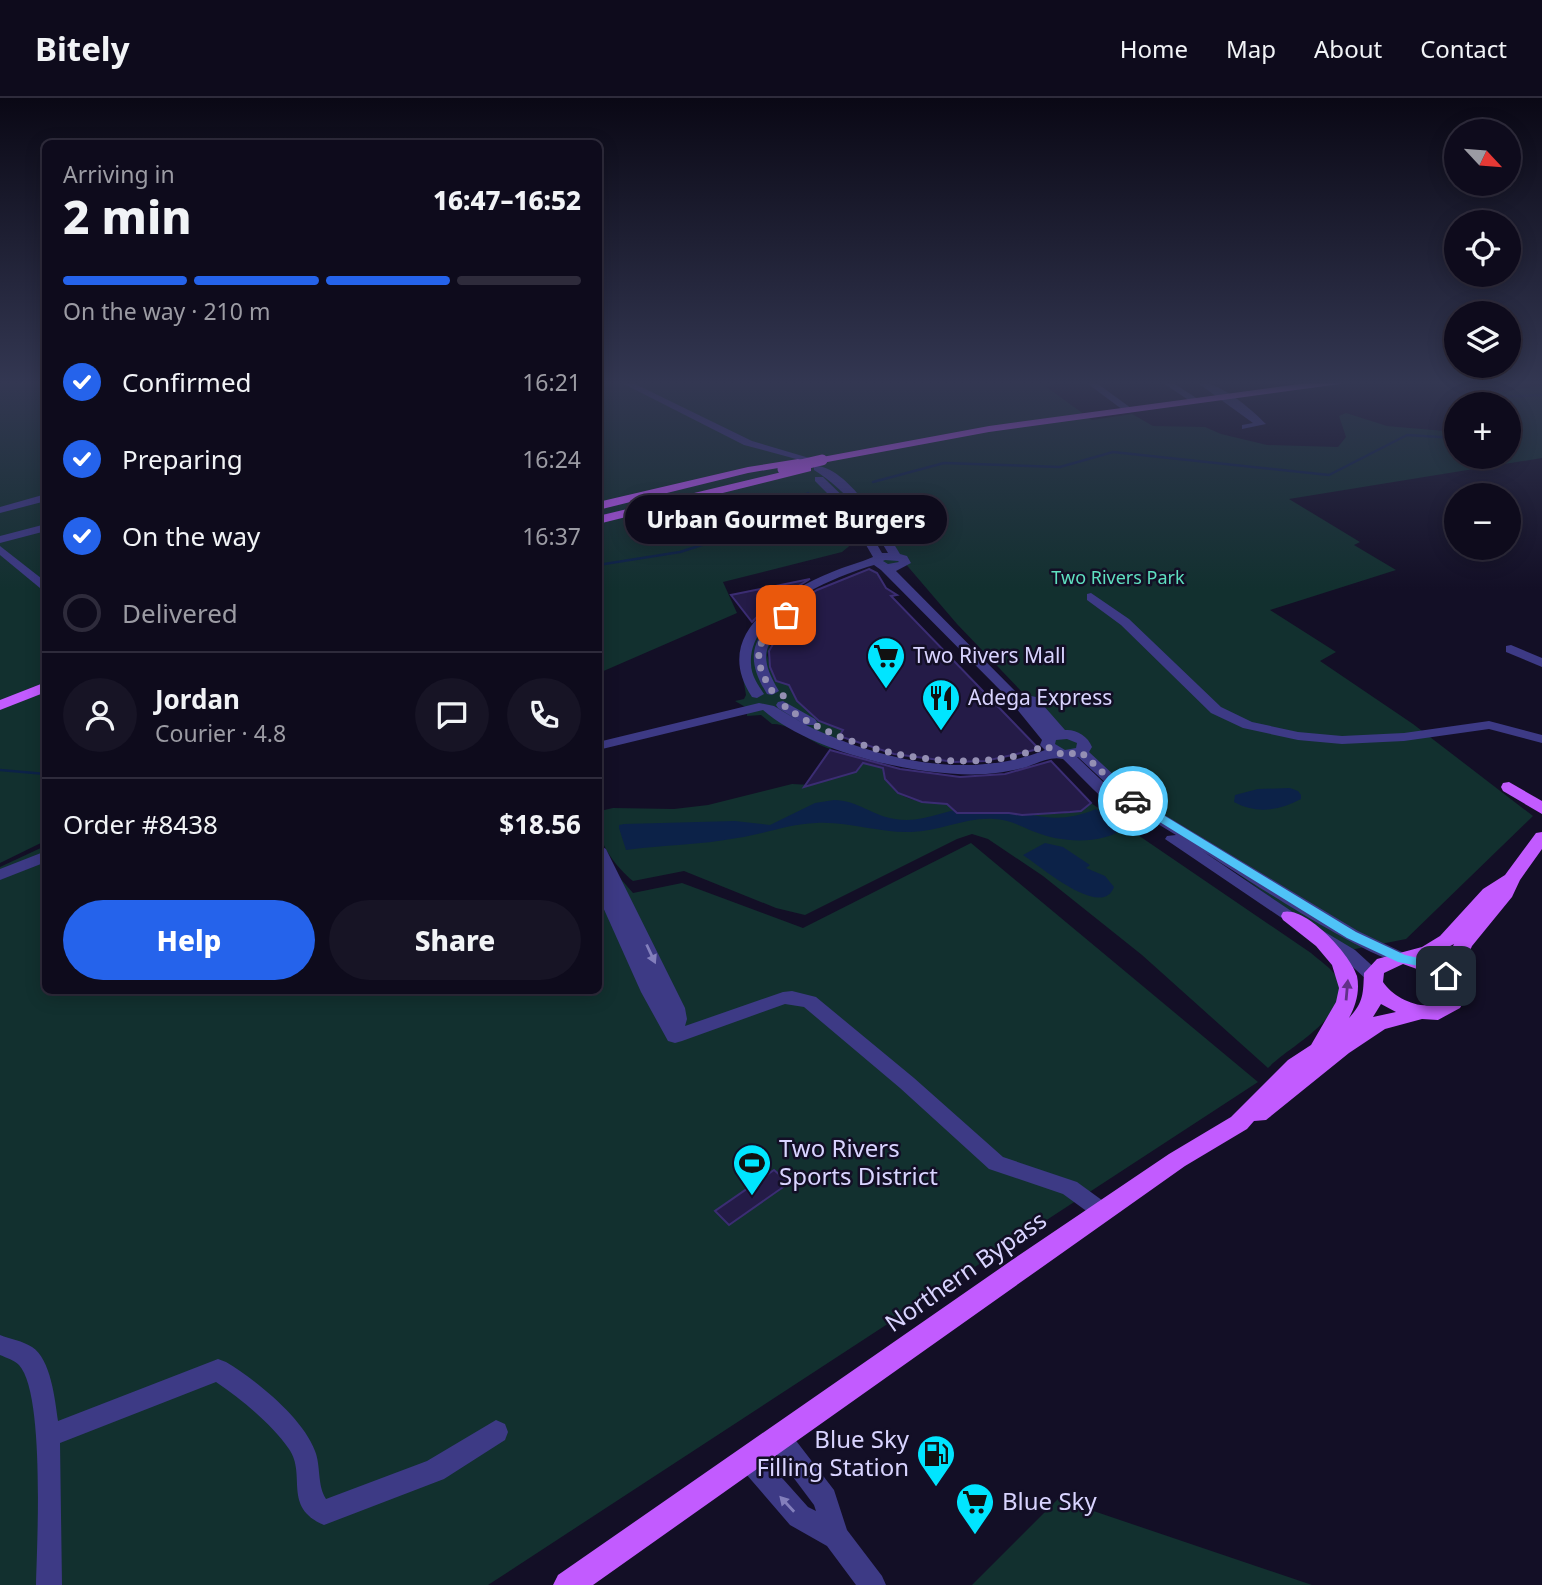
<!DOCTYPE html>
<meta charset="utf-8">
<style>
body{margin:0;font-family:"Noto Sans",sans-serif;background:#171425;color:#f1f3f6;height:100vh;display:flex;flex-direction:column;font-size:26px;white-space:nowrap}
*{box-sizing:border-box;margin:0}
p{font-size:23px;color:#9b9ba3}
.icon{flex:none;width:38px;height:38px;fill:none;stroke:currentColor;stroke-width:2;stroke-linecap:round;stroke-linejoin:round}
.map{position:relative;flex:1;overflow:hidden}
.details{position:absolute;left:42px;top:42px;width:560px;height:854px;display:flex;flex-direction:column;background:#0e0b1c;border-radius:10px;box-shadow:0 4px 18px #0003,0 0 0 2px #2e2b3b}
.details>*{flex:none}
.needle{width:46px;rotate:116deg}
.tools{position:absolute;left:1444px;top:21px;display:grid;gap:14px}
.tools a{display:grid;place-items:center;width:77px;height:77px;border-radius:50%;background:#0e0b1c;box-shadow:0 4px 18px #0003,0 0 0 2px #2e2b3b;font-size:35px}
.pin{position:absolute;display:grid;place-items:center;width:60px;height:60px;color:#fff;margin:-30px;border-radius:14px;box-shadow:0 4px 10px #0006}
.courier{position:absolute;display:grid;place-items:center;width:70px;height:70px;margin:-35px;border:5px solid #4fc3f7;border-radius:50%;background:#fff;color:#222;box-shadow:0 2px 9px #0007}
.bubble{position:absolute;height:49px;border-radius:24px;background:#0e0b1c;box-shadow:0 4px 18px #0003,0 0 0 2px #2e2b3b;font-size:23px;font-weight:800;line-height:49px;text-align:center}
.overview em{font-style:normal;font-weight:800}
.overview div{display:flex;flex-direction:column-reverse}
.overview{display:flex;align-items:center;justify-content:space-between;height:119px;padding:0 21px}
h1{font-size:46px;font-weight:800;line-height:52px}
.bar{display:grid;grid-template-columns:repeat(4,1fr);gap:10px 7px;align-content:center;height:84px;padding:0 21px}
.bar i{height:9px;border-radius:5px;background:#2e2b3b}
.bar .selected{background:#2563eb}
.bar p{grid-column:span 4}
.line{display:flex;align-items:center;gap:18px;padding:0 21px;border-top:2px solid #2e2b3b}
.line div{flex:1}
.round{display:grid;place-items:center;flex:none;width:74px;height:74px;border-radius:37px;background:#171425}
ol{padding:0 21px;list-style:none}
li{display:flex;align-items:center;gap:21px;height:77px}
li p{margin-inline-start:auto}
li .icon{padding:7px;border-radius:50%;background:#2563eb;color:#fff;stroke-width:4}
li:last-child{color:#9b9ba3}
li i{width:38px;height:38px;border:4px solid #2e2b3b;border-radius:50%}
.primary-button{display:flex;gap:14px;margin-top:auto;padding:14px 21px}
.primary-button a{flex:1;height:80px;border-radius:42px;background:#2563eb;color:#fff;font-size:28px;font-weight:800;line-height:80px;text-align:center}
.primary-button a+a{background:#171425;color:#f1f3f6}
header{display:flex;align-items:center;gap:42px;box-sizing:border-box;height:98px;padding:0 35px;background:#0e0b1c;border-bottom:2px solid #2e2b3b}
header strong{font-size:33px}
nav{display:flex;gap:38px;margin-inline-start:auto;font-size:24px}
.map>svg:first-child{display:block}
.green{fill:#12302f}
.water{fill:#0c2248}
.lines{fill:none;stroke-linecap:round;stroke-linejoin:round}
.stream{stroke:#0c2248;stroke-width:2.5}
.building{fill:#241b47;stroke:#3b2d73;stroke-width:2}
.minor{fill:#3d3a85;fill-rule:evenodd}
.major{fill:#c25bff;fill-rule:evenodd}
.major-bridge{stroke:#c25bff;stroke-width:11}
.oneway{fill:#837fbc}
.oneway2{fill:#623188}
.route{fill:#4fc3f7}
.done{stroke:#948fb3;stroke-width:7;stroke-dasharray:0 12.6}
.labels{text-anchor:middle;stroke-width:5;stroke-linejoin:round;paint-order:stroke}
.far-park-label{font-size:18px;fill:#5fe0c0;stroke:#130f26}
.poi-label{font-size:21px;fill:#d9d4ff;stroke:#130f26;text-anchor:start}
.near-poi-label{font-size:24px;fill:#d9d4ff;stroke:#130f26;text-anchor:start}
.near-street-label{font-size:24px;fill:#d9d4ff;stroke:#130f26}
</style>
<header>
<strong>Bitely</strong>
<nav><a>Home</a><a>Map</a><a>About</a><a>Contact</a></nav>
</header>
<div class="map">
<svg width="1542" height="1487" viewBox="0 0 1542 1487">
<rect width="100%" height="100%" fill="#130f26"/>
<g class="green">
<path d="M0 283H46L45 743 0 765Z"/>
<path d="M599 283H1081L1045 288 1092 322 1132 316 1153 328 1205 329 1221 336 1267 347 1338 349 1346 339 1339 318 1346 315 1387 328 1456 334V359H1508V306H1466L1458 299 1542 288V360L1289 401 1360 444 1354 447 1396 472 1270 512 1336 554 1320 563 1413 626 1533 718 1406 841 1345 853 1166 724 1075 655 1052 651 1046 619 957 526 904 464 899 468 877 465 894 458 875 427 842 454 723 484 737 515 599 575Z"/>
<path d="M749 532 774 535 767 557 776 582 789 587C801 610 818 624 843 632L831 651C811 646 792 625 772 626L761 617 747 618V610L735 603 744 601 746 597C742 569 735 561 749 532Z"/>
<path d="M863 665 883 670C892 716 948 702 981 703 1017 705 1058 729 1091 705L1311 855C1319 862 1331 870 1336 878 1355 917 1290 947 1268 970L1142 857 1043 778 988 741 972 736 957 741 805 817 776 810 684 773 633 783C614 767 592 739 600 713L613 710 674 711 708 707 792 686 811 687 856 674Z"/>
<path d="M971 745 1258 984 488 1487H0V769L45 748 46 892H598L599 756 633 795 682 785 803 830Z"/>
<path d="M1058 1401 1312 1487H972Z"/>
</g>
<g class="water">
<path d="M1290 690 1298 693 1301 697V701C1279 713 1256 716 1234 704L1235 697 1258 691Z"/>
<path d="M834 702C857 702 873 718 895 721 924 726 947 710 975 709 1021 708 1047 732 1096 711L1127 729C1102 747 1062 745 1035 734 1022 729 1009 721 994 721 965 719 939 734 911 734 878 735 848 723 816 725 789 726 764 736 737 740 700 747 663 747 626 752L619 730V727L624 726 735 723 770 727 815 705Z"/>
<path d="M1045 745 1063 749 1090 767 1086 770 1105 778 1114 789C1102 822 1040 768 1023 757Z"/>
</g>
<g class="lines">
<g class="stream">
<path d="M1485 306 1493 299 1542 297"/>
<path d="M873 384 944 365 1060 369 1113 354 1329 377 1407 337 1456 340"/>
<path d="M598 467 680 454 733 437 808 395"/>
<path d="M0 672 46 676"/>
</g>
</g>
<g class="building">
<path d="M869 471 877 475 886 490 897 497 891 498 1039 651 985 663 955 664 894 656 839 638 843 632 819 623 797 603 789 587 776 583 770 569 769 553 777 539 792 520 786 512 817 492Z"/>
<path d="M810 481 772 504 752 524 731 497Z"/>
<path d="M830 652 900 671 960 679 1005 676 1051 663 1091 705 1081 713 1070 714 1022 717 1009 715H957L947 706 922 704 898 695 885 681 883 670 863 665 856 674 804 689Z"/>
<path d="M774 1072 789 1085 729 1127 715 1113Z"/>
</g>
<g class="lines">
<g class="minor">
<path d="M618 283H629L752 343 816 362 811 365 744 347Z"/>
<path d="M1084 283H1094L1135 313 1127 315Z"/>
<path d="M1160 283H1170L1201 303 1193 305Z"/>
<path d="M1195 283C1219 283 1250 310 1266 326L1242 331V327L1253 325Z"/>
<path d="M814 368C845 365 886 433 900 456L907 458 911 465 896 473 1024 602 1031 598 1036 599 1065 632C1076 631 1088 638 1092 649L1089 654 1143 704 1358 833 1408 857 1411 861 1408 865C1383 872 1231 771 1201 752L1309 825 1301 831 1295 829 1165 741 1167 738 1176 737 1148 720 1147 725C1126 730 1079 676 1063 661 1049 658 1037 666 1023 670 1011 673 998 675 986 676 922 680 812 655 763 612L598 652V644L759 605 774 608 804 626 778 610 776 607 778 604 783 603 815 621 817 624 815 627H806C879 662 968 683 1045 652L1040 647 1042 642 1007 599 881 472 874 467C833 479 747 514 751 566 751 577 758 587 764 596L757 600 752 599C710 536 781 495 832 474 845 468 860 465 873 459L848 416 815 383V379H823L857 412 882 455H888C869 422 847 393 814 372ZM885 462 898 463 899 464 888 466 883 463ZM1067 641 1077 645 1076 650 1065 652 1055 646 1056 642ZM1077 659H1078L1126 704 1121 701Z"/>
<path d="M46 396V403L0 415V409Z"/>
<path d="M46 426V433L0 445V438Z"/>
<path d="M0 448 46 484V495L0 457Z"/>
<path d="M1091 495 1129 521 1221 609 1252 624 1298 634 1342 638 1404 635 1489 623 1542 637V645L1489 631 1404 643 1342 646 1298 642 1243 630 1211 615 1121 527 1087 502V496Z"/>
<path d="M784 514 790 518C765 548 757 556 779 593L772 597 767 596C752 572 747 551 767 528 772 522 777 517 784 514Z"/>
<path d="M1511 547 1542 560V569L1506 554V548Z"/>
<path d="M598 746 606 751 685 910 687 921 685 928 783 894 792 893 816 899 914 980 1003 1059 1077 1084 1110 1108 1114 1114 1110 1120 1103 1123 1096 1120 1063 1096 989 1071 900 990 804 909 785 906 682 943 675 945 668 943 641 894 598 798V773L601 774 598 768Z"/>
<path d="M46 753V764L0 782V771Z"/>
<path d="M1320 831 1355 852 1379 874 1382 878 1379 882H1367L1343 860 1314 841 1311 837 1314 833Z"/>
<path d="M0 1237C10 1241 23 1243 32 1249 51 1261 55 1302 58 1323L218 1261 226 1264C256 1282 303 1320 315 1353 321 1368 317 1387 326 1401L427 1363 496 1322 505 1326 508 1334 505 1342 444 1381 324 1427C282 1409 307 1377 289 1351 271 1325 242 1302 216 1284L60 1345 62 1487H36C37 1445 45 1295 19 1267 14 1262 7 1260 0 1257Z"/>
<path d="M778 1327 787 1331 834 1392 847 1432 882 1478 886 1487H856L827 1448 790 1427 740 1369 737 1361 740 1353 749 1349 758 1353 808 1409 816 1413 814 1407 769 1347 766 1339 769 1331Z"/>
</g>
<g class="major">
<path d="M1321 283H1345L1340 286 989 334 822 365 816 362 822 359 989 328Z"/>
<path d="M798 361 802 362V366L748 375 598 412V404L748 369Z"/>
<path d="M807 368 811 369V373L598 426V418Z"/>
<path d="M46 584V594L0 612V602Z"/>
<path d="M1509 684 1542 703V716L1503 693 1501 689 1503 685Z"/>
<path d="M1542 734V751L1520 782 1512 799 1472 848 1463 869V905L1460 910 1438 922 1422 921 1385 931 1349 955 1266 1022 1254 1023 1247 1031 1185 1068 593 1487H553L558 1477 1012 1162 1169 1056 1231 1019 1288 962 1311 947 1336 904 1339 890 1332 867 1316 848 1283 822 1281 818 1283 814C1306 808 1351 857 1357 878 1360 893 1356 907 1349 920 1364 904 1363 895 1364 875L1377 861 1422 849 1440 838 1483 791 1505 777 1536 735ZM1454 846 1444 867 1427 860ZM1403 866 1428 875 1443 889V903C1425 915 1394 901 1383 884L1384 875ZM1381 906 1396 914 1373 919Z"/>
</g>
<path class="major-bridge" d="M783 371 822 362"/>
</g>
<defs><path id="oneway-solid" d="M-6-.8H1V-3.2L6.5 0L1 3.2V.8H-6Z" transform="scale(1.75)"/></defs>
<g class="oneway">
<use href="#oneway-solid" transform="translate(651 856) rotate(65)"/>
<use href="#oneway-solid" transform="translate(787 1406) rotate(-133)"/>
</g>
<use class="oneway2" href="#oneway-solid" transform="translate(1347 892) rotate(-85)"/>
<linearGradient id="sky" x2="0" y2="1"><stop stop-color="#0a0815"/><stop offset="0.58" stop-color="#333752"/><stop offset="1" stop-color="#333752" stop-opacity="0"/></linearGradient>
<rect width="1542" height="491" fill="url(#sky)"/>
<path class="route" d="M1129 701H1137L1356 834 1405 857 1427 862 1452 878 1450 881H1441L1419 868 1398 864 1347 840 1129 705Z"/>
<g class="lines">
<path class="done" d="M786 517C756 542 750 558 772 593L784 598 783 607C841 651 933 671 1005 660 1019 658 1033 652 1046 648L1063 657 1081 654 1133 703"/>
</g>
<defs>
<symbol id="supermarket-pin" viewBox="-11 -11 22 30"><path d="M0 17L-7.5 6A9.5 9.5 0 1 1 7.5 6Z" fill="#00e5ff" stroke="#130f26"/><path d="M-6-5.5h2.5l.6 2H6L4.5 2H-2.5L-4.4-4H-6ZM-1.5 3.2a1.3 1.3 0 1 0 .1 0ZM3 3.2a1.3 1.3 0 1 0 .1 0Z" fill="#111"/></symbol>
<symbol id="restaurant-pin" viewBox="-11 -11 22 30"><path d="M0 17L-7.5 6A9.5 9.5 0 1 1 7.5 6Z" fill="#00e5ff" stroke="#130f26"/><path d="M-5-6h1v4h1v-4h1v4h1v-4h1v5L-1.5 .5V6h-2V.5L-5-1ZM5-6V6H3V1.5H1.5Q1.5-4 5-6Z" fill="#111"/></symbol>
<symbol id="stadium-pin" viewBox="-11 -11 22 30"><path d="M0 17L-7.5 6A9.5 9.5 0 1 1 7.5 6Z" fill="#00e5ff" stroke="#130f26"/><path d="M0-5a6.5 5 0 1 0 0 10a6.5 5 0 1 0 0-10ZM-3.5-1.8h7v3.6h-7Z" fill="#111"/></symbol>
<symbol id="fuel-pin" viewBox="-11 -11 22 30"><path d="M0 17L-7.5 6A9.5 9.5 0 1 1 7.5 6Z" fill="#00e5ff" stroke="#130f26"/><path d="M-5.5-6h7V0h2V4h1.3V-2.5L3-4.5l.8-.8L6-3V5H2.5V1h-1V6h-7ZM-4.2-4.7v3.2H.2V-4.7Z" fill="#111"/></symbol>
</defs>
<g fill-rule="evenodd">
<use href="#supermarket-pin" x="864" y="536" width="44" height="60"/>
<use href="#restaurant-pin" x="919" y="578" width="44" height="60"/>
<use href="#stadium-pin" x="730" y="1043" width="44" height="60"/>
<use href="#fuel-pin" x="914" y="1334" width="44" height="60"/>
<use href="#supermarket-pin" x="953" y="1382" width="44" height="60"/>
</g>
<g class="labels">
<g class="far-park-label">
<text x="1118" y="486">Two Rivers Park</text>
</g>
<g class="poi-label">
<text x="913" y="565">Two Rivers Mall</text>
<text x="968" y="607">Adega Express</text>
</g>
<g class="near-poi-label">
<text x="779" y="1059">Two Rivers<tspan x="779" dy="28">Sports District</tspan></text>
<text x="909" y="1350" text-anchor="end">Blue Sky<tspan x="909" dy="28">Filling Station</tspan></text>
<text x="1002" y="1412">Blue Sky</text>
</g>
<g class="near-street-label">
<text transform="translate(966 1174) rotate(-35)" y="8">Northern Bypass</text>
</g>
</g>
</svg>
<div class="tools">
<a><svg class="needle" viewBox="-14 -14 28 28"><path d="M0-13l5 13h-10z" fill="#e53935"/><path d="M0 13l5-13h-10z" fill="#9b9ba3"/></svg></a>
<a><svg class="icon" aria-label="locate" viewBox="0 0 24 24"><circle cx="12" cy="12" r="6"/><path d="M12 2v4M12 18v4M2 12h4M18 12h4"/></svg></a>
<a><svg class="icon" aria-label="layers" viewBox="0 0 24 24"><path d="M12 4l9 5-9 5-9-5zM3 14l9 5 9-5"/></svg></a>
<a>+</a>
<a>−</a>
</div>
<div class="pin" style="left:786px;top:517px;background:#ea580c"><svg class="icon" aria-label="bag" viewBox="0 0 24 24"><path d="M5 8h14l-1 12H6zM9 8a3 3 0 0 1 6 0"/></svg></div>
<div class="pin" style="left:1446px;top:878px;background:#1f2937"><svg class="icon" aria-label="home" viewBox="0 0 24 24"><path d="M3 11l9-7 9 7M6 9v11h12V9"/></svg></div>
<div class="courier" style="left:1133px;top:703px"><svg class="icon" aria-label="car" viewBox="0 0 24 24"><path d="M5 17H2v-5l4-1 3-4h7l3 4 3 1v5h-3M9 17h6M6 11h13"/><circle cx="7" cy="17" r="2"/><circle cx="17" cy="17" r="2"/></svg></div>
<div class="bubble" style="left:625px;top:397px;width:322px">Urban Gourmet Burgers</div>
<section class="details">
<div class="overview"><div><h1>2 min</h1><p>Arriving in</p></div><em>16:47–16:52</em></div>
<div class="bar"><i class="selected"></i><i class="selected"></i><i class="selected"></i><i></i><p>On the way · 210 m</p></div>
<ol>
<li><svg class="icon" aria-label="check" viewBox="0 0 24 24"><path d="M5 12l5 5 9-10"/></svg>Confirmed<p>16:21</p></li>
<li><svg class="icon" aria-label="check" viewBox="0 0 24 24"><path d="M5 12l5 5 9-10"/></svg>Preparing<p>16:24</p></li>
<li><svg class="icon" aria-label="check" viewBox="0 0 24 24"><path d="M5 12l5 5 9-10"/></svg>On the way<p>16:37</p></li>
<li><i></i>Delivered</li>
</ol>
<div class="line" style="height:126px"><a class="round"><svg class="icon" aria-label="person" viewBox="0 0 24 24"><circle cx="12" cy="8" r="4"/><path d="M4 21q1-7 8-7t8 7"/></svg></a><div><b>Jordan</b><p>Courier · 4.8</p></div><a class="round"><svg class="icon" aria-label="chat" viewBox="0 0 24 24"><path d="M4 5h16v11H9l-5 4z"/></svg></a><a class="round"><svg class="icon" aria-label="phone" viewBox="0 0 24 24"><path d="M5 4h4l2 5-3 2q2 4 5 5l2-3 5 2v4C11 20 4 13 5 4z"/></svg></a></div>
<div class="line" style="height:91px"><div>Order #8438</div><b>$18.56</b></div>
<div class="primary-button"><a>Help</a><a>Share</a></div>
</section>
</div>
